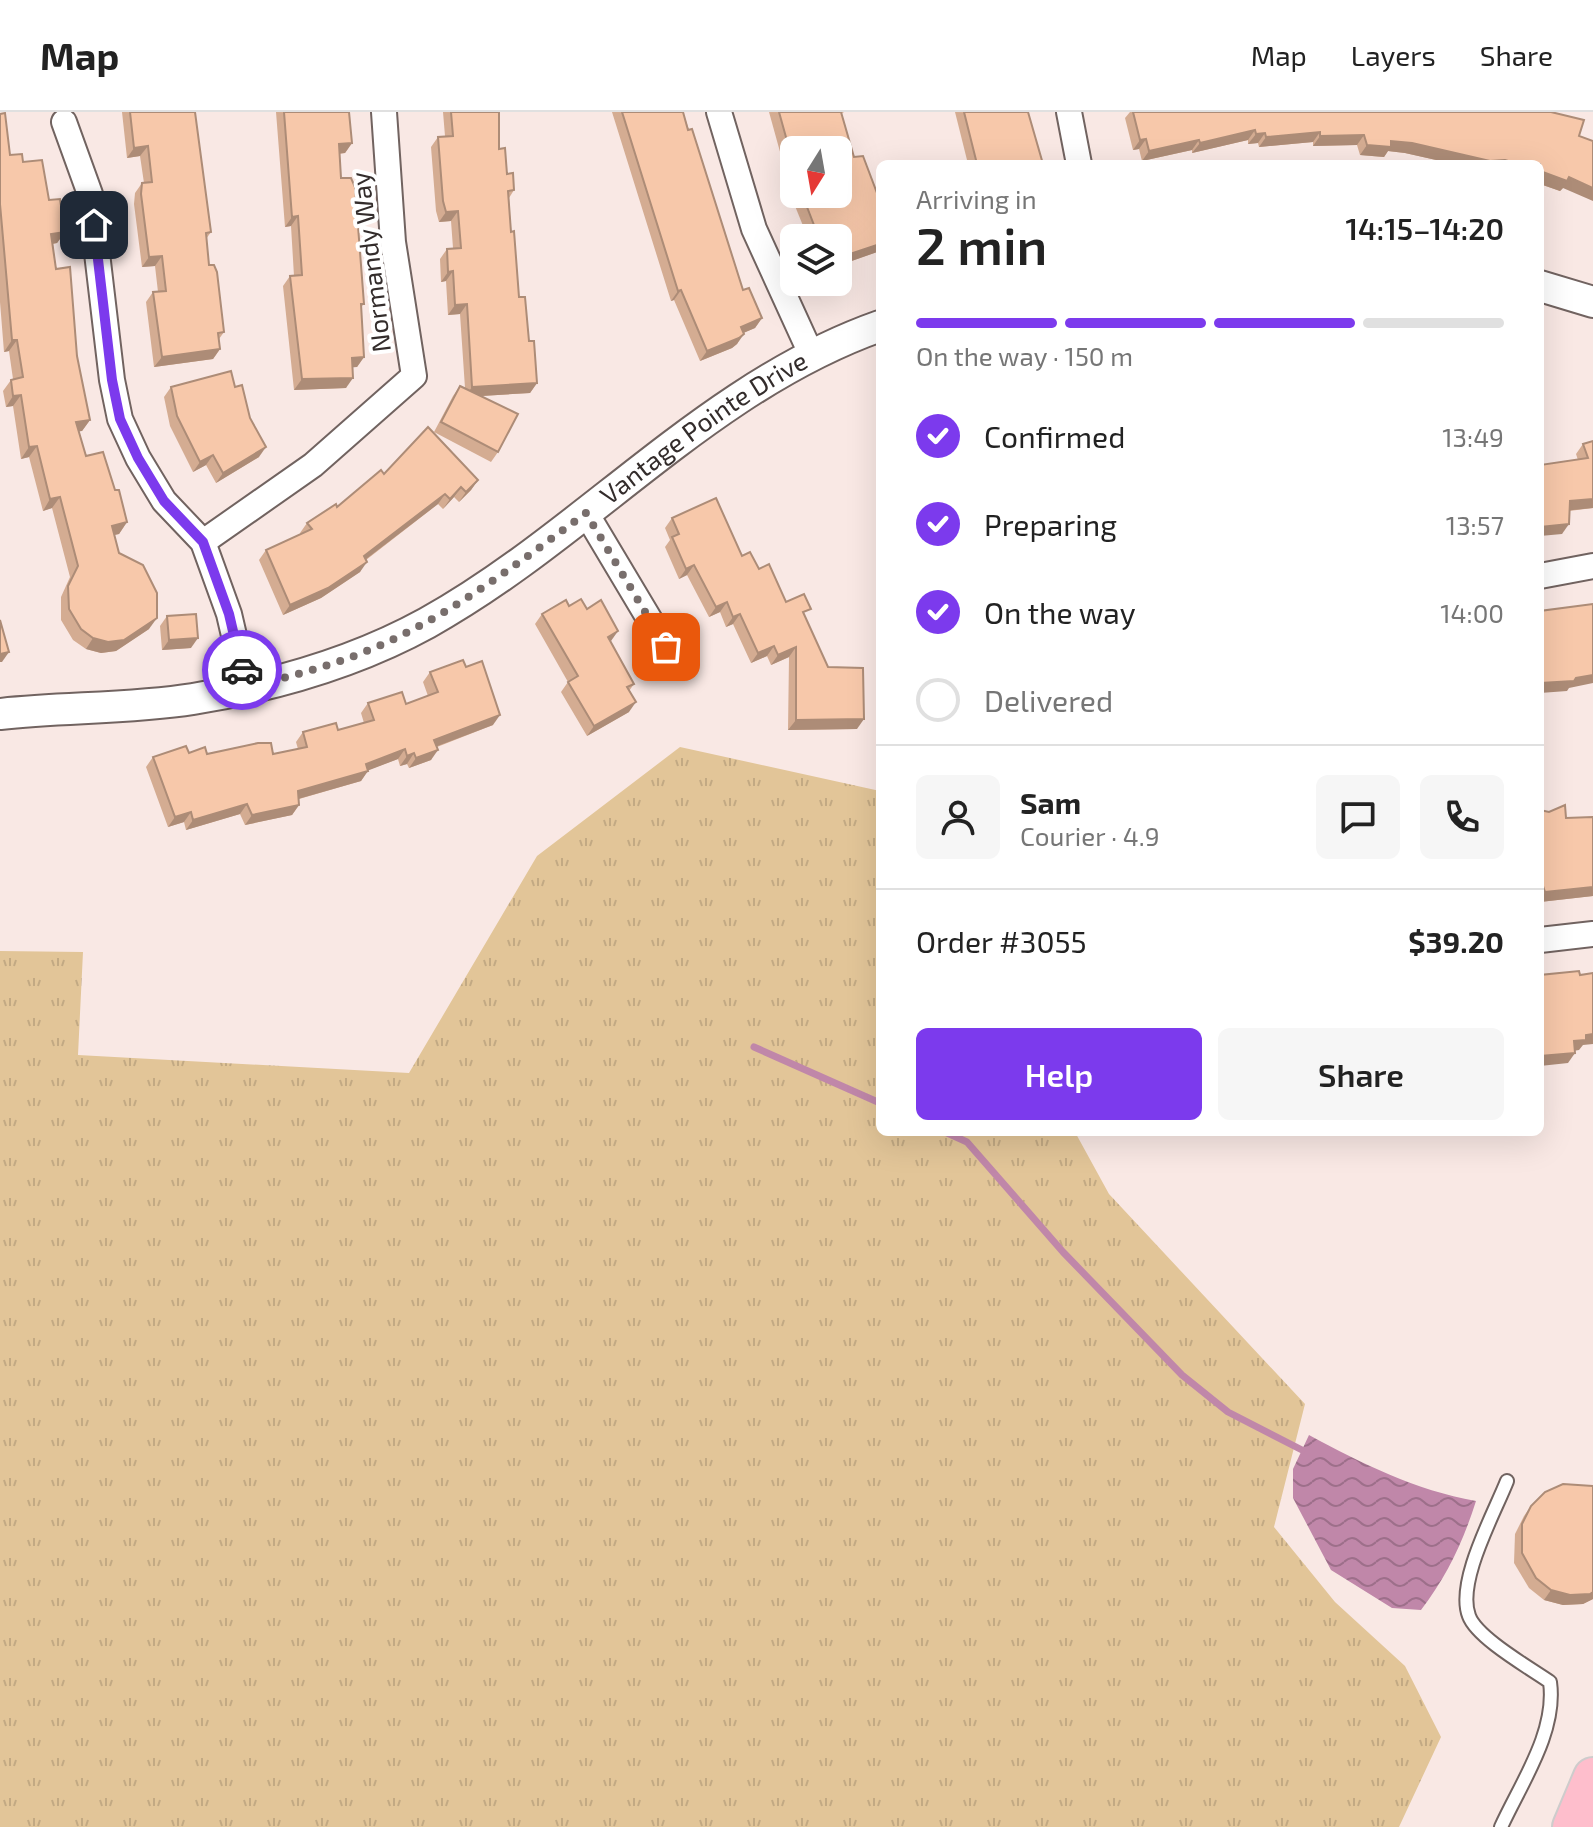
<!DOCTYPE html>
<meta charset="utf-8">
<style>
body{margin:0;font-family:"Exo 2",sans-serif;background:#f6f6f6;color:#222;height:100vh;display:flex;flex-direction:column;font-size:30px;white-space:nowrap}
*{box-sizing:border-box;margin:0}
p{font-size:26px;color:#767676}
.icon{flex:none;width:44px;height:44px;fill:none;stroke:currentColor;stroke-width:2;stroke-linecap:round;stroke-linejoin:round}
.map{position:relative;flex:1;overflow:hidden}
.details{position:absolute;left:876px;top:48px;width:668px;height:976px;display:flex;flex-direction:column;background:#fff;border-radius:12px;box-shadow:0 8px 32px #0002}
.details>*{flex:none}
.needle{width:52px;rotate:191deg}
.fabs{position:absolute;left:780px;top:24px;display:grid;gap:16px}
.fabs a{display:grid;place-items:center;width:72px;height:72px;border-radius:12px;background:#fff;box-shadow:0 8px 32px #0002;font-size:40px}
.pin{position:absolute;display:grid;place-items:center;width:68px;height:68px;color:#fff;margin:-34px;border-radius:16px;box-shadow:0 4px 12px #0006}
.courier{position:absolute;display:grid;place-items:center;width:80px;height:80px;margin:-40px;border:6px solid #7c3aed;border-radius:50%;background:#fff;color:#222;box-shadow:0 2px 10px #0007}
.summary em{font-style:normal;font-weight:600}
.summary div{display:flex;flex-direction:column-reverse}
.summary{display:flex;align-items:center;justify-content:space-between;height:136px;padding:0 40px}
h1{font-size:52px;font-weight:600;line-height:60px}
.bar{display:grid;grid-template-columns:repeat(4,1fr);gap:12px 8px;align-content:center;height:96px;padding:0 40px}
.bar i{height:10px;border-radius:6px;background:#e0e0e0}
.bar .active{background:#7c3aed}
.bar p{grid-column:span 4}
.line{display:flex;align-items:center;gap:20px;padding:0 40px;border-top:2px solid #e0e0e0}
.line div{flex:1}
.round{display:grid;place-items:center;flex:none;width:84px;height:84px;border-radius:12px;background:#f6f6f6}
ol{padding:0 40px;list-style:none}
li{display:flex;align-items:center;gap:24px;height:88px}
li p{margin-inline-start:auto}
li .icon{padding:8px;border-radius:50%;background:#7c3aed;color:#fff;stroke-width:4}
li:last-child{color:#767676}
li i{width:44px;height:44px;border:4px solid #e0e0e0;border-radius:50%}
.primary-button{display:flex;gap:16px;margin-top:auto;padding:16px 40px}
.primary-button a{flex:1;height:92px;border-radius:12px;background:#7c3aed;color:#fff;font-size:32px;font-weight:600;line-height:92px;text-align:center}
.primary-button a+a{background:#f6f6f6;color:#222}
header{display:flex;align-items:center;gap:48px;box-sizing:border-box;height:112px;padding:0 40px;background:#fff;border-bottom:2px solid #e0e0e0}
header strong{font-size:38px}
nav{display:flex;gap:44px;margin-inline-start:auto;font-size:28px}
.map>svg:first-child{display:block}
.grass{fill:url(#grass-tufts)}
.water{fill:url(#water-waves)}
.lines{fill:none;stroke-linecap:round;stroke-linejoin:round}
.stream{stroke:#c087a9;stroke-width:7}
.service-casing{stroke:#716360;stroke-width:16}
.minor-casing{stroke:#716360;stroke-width:28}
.tertiary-casing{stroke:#716360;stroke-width:34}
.primary-casing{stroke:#cecccc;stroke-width:42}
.service{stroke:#fff;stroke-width:12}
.minor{stroke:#fff;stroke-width:24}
.tertiary{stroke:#fff;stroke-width:30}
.primary{stroke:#febecc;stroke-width:38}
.wall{fill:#d4ac92;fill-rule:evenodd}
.shaded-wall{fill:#ad8c77}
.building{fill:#f7c8aa;stroke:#ad8c77;stroke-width:2}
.done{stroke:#786e6c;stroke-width:8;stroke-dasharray:0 14.4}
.route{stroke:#7c3aed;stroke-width:10}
.labels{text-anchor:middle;stroke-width:8;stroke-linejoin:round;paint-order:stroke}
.street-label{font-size:26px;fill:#332c2b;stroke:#fff}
</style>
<header>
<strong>Map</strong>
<nav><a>Map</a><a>Layers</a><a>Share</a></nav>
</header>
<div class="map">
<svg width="1593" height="1715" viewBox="0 0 1593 1715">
<defs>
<pattern id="grass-tufts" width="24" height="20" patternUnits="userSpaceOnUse" patternTransform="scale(2)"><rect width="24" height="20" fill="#e2c598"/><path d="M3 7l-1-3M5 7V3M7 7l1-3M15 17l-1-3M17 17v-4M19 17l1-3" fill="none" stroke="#c2a983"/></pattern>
<pattern id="water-waves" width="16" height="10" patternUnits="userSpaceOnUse" patternTransform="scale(2)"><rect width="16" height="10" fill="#c087a9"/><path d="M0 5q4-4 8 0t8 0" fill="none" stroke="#9d6f8a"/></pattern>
</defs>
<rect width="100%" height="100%" fill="#f9e8e4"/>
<path class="grass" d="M680 635 880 679V1020H1075L1109 1082 1305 1292 1274 1415 1335 1490 1405 1554 1441 1625 1399 1715H0V839L83 840 78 943 409 961 537 744Z"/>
<path class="water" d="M1309 1323C1363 1352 1415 1378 1476 1389 1463 1430 1447 1464 1421 1498L1392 1496 1331 1458 1293 1386V1357Z"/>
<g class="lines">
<g class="stream">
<path d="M754 935 880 991"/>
<path d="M945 1020 967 1030 1063 1140 1182 1263 1228 1300 1302 1338"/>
</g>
<defs>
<path id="service" d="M1501 1715C1521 1671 1557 1620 1550 1570 1530 1556 1477 1526 1469 1504 1456 1470 1494 1402 1507 1369"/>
<g id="minor">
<path d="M719 0 754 117 812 244"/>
<path d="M1069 0 1079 52"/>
<path d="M64 10 90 82 112 268 120 307 138 346 164 389 203 430 229 502 246 575"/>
<path d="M586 401 666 535"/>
<path d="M203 430 313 353 414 264 393 130 384 0"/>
<path d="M1540 464 1593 454"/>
<path d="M1540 828 1593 822"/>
</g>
<g id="tertiary">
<path d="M1540 174 1593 190"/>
<path id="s1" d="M0 602C64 595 130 597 193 587 272 574 356 550 427 511 585 423 707 275 880 214"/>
</g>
<path id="primary" d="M1572 1715 1593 1665"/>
</defs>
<use href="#service" class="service-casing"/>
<use href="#minor" class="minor-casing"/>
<use href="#tertiary" class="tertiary-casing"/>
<use href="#primary" class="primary-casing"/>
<use href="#service" class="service"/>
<use href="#minor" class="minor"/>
<use href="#tertiary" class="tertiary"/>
<use href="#primary" class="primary"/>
</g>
<g class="wall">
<path d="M122 0H195L211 120 206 127 209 153 224 220 219 227 220 237 213 247 154 255 146 190 153 180H158L155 154 142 155 134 92 135 81 142 71H144L140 44 127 46Z"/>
<path d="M276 0H349L352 31 345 41 339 42 341 66 364 192 361 195 364 245 357 255H352L346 276 294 278 283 174 290 164H294L291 114 285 115Z"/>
<path d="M443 0H499V37L507 62 514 78 509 86 511 120 519 185 537 271 530 281 481 284 498 340 491 350 434 320 453 284 460 274 465 276 460 202 448 203 446 169 441 170 440 147 447 137 453 136 451 109 439 110 436 99 431 35 438 25 445 24Z"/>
<path d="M612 0H683L743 178 762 206 755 216 743 221 737 232 732 236 700 249 674 188 671 189Z"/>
<path d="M769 0H844L841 2 880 139 843 152 840 144 838 126H808L795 94ZM794 38 838 82H794Z"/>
<path d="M955 0H1028L1043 52H968Z"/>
<path d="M1130 0H1551L1563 76 1560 79 1540 72V52H1454L1405 41 1388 39 1384 45 1360 43 1357 33 1313 34V30L1259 35 1258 31 1248 32V28L1192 41V38L1142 49 1139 37 1133 38 1125 6Z"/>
<path d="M0 2 10 43 23 50 49 88 65 120 57 131 53 132 56 157 77 244 90 308 82 319H79L86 344 115 378 127 410 119 422 114 423 119 441 149 517 116 539 101 541 86 537 73 528 61 508V485L70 465 52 396 43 399 29 345 21 347 13 294 6 295 3 279 11 268 13 267 9 239 4 240 0 190Z"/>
<path d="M171 275H235L259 345 216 371 206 353 193 360 170 314 164 285Z"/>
<path d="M1593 329V396L1569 399 1562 422 1578 348 1576 342 1583 332Z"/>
<path d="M384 362 478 368 471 378 459 390 454 385 443 397 438 392 366 448 360 460 321 486 283 503 259 448 266 438 301 422 300 421 307 411 337 395Z"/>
<path d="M672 406 742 444 759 457 786 490 805 505 857 617 788 618 789 545 771 553 767 544 751 551 733 512 726 515 720 500 709 505 687 463 679 467 665 435 670 428 665 416Z"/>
<path d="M569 494 587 497 618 519 610 529 634 572 629 579V600L587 624 561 580 568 570 535 512 542 502Z"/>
<path d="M167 504 191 536 162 538 160 514Z"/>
<path d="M430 560 493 613 437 635 431 648 409 656 407 652 400 654 398 647 368 658 361 669 299 687V693L292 703 245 713 240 702 186 718 184 710 168 715 146 655 153 645 189 641 273 642 298 637 296 630 303 620 338 618 364 611 361 601 368 591 406 592 428 584 423 570Z"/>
<path d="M1540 698 1566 706 1593 784 1540 790Z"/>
<path d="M1593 1374V1487L1583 1492 1563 1493 1544 1488 1529 1476 1514 1451 1515 1422 1524 1404 1531 1394Z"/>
</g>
<g class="shaded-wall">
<path d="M1255 18 1248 28 1192 41 1200 31Z"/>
<path d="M1320 20 1313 30 1259 35 1266 25Z"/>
<path d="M1265 21 1258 31 1248 32 1256 22Z"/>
<path d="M1364 23 1357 33 1313 34 1320 24Z"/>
<path d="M1146 27 1139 37 1133 38 1140 28Z"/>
<path d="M1199 28 1192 38 1142 49 1149 39Z"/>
<path d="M1391 29 1412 31 1505 48 1518 52H1454L1405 41 1388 39 1384 45 1360 43 1367 33Z"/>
<path d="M352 31 345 41 332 42 339 32Z"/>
<path d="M148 34 140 44 127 46 134 36Z"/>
<path d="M1540 59 1569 65 1593 76V89L1563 76 1560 79 1540 72Z"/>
<path d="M458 99 451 109 439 110 446 100Z"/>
<path d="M298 104 291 114 285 115 292 105Z"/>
<path d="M65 120 57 131 43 133 51 122Z"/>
<path d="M880 132V139L843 152 850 142Z"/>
<path d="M847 134 840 144 838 145V138Z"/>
<path d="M162 144 155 154 142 155 149 145Z"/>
<path d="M453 159 446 169 441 170 448 160Z"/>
<path d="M681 178 674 188 671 189 678 179Z"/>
<path d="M467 192 460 202 448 203 455 193Z"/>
<path d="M762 206 755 216 734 225 741 215Z"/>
<path d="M744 222 737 232 732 236 700 249 707 239Z"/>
<path d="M12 228H17L9 239 4 240Z"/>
<path d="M220 237 213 247 154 255 162 245Z"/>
<path d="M364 245 357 255 345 256 352 246Z"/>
<path d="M353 266 346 276 294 278 302 267Z"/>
<path d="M537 271 530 281 465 285 472 275Z"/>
<path d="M21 283 13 294 6 295 13 284Z"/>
<path d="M90 308 82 319 69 321 76 310Z"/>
<path d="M37 334 29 345 21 347 29 335Z"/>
<path d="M266 335 259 345 216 371 223 361Z"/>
<path d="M213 343 206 353 193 360 200 350Z"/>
<path d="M478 368 471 378 459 390 466 380Z"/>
<path d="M461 375 454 385 443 397 450 387Z"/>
<path d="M445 382 438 392 357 454 364 444Z"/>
<path d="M60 385 52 396 43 399 50 387Z"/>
<path d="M1593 387V396L1563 399 1570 389Z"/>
<path d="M127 410 119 422 104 425 112 414Z"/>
<path d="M1569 412 1562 422 1540 424V415Z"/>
<path d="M367 450 360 460 321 486 283 503 290 493Z"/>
<path d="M694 453 687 463 679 467 686 457Z"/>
<path d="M727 490 720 500 709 505 716 495Z"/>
<path d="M740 502 733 512 726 515 733 505Z"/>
<path d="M157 506 149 517 116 539 101 541 86 537 93 526Z"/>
<path d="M618 519 611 529 601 535 608 525Z"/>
<path d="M198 526 191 536 162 538 169 528Z"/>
<path d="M774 534 767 544 751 551 758 541Z"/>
<path d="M796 535 789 545 771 553 778 543Z"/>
<path d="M9 540 2 550H0V542Z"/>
<path d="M1593 563V571L1569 576 1567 579 1540 581V571Z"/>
<path d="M636 590 629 600 587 624 594 614Z"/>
<path d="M500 603 493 613 427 638 434 628Z"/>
<path d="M864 607 857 617 788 618 796 608Z"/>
<path d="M405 637 398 647 359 662 366 652Z"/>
<path d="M438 638 431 648 409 656 416 646Z"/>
<path d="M414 641 407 652 400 654 407 644Z"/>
<path d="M368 659 361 669 291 689 298 679Z"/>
<path d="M247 692 240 702 186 718 193 708Z"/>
<path d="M299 693 292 703 245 713 252 703Z"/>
<path d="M191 700 184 710 168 715 175 705Z"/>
<path d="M1593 775V784L1540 790V787L1545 780Z"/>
<path d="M1593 922V932L1583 933 1579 938 1567 940 1574 929 1586 923Z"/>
<path d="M1575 941 1568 951 1540 954V944Z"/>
<path d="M1551 1478 1593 1480V1487L1583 1492 1563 1493 1544 1488Z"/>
</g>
<g class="building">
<path d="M130 0H195L211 120 206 121 209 153H214L217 160 224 220 218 221 220 237 162 245 153 180 166 179 162 144 149 145 141 82 142 71 152 70 148 34 134 36Z"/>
<path d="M284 0H349L352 31 339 32 341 66H351L355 75 364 192H361L364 245 352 246 353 266 302 267 290 164 302 163 298 104 292 105Z"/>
<path d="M451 0H499V37L505 36 507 62 513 61 514 78 508 79 511 120 514 119 519 185H525L529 229H534L537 271 472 275 467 192 455 193 453 159 448 160 447 137 461 136 458 99 446 100 443 89 438 25 453 24Z"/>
<path d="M622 0H683L688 18 692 17 743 178 749 176 762 206 741 215 744 222 739 226 707 239 681 178 678 179Z"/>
<path d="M779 0H841L854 45 863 44 880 89V132L850 142 847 134 838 138V126H819L802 82H838V38H794V54Z"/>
<path d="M964 0H1028L1043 52H977Z"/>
<path d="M1133 0H1551L1584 8 1579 24 1593 29V76L1569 65 1567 69 1540 59V52H1518L1505 48 1490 49 1412 31 1391 29V35L1367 33 1364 23 1320 24V20L1266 25 1265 21 1256 22 1255 18 1200 31 1199 28 1149 39 1146 27 1140 28Z"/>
<path d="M5 1 10 43 22 42 23 50 42 48 49 88 60 87 65 120 51 122 56 157 70 155 77 244 90 308 76 310 86 344 103 340 115 378H119L127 410 112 414 119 441 143 453 157 481V506L124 528 108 530 93 526 81 517 69 497 68 474 78 454 60 385 50 387 37 334 29 335 21 283 13 284 11 268 23 265 17 228H12L0 92V2Z"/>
<path d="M231 259 235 275 242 273 250 306 266 335 223 361 213 343 200 350 177 304 171 275Z"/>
<path d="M460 274 518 302 498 340 441 310Z"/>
<path d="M428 315 478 368 466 380 461 375 450 387 445 382 364 444 367 450 328 476 290 493 266 438 312 417 307 411 336 392 337 395 381 358 384 362Z"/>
<path d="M1593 329V387L1570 389 1569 412 1540 415V353L1588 346 1583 332Z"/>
<path d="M716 386 742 444 750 440 759 457 769 452 786 490 804 482 811 497 803 500 828 555 863 556 864 607 796 608V535L778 543 774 534 758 541 740 502 733 505 727 490 716 495 694 453 686 457 672 425 679 422 672 406Z"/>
<path d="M581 487 587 497 601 488 618 519 608 525 634 572 627 575 636 590 594 614 568 570 578 564 542 502 566 488 569 494Z"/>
<path d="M1593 492V563L1576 566 1574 569 1540 571V499Z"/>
<path d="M196 502 198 526 169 528 167 504Z"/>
<path d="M0 508 9 540 0 542Z"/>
<path d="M463 548 466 555 482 549 500 603 434 628 438 638 416 646 414 641 407 644 405 637 366 652 368 659 298 679 299 693 252 703 247 692 193 708 191 700 175 705 153 645 186 634 189 641 205 635 207 642 258 631H271L273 642 307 635 303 620 336 611 338 618 374 608 368 591 402 580 406 592 438 580 430 560Z"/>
<path d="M1565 693 1566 706 1593 705V775L1545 780 1543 774 1540 775V698L1549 700Z"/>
<path d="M1579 859 1580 863 1593 861V922L1586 923V928L1574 929 1575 941 1540 944V863Z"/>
<path d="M1563 1372 1593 1374V1480L1590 1482 1570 1483 1551 1478 1536 1466 1522 1441V1412L1531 1394 1545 1380Z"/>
</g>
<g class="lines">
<path class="done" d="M242 558 246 575C288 565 329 555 369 538 449 505 517 452 586 401L666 535"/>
<path class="route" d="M94 113 112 268 120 307 138 346 164 389 203 430 229 502 242 558"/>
</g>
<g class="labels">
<g class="street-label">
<text transform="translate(371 150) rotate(-97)" y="9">Normandy Way</text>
<text dy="9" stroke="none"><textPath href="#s1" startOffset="780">Vantage Pointe Drive</textPath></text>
</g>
</g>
</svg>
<div class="fabs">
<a><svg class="needle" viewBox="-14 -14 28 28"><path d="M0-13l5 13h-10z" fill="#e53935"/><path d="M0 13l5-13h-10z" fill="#767676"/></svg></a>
<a><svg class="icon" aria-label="layers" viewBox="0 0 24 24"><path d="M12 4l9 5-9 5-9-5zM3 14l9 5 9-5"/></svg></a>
</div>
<div class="pin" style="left:666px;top:535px;background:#ea580c"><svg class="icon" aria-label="bag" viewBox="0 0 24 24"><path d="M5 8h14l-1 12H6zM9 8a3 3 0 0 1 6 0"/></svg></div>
<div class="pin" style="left:94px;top:113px;background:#1f2937"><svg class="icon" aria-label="home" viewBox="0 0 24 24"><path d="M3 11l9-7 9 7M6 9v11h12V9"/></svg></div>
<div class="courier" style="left:242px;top:558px"><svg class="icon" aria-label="car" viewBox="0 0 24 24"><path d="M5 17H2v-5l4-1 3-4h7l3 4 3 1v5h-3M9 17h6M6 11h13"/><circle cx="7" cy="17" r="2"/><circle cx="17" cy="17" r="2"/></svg></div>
<section class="details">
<div class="summary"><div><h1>2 min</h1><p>Arriving in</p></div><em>14:15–14:20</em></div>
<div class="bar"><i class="active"></i><i class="active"></i><i class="active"></i><i></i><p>On the way · 150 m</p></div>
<ol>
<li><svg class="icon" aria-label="check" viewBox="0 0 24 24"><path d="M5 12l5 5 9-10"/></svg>Confirmed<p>13:49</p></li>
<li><svg class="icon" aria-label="check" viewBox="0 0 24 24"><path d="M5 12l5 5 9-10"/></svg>Preparing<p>13:57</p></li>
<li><svg class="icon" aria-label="check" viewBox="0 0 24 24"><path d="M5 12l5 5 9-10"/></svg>On the way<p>14:00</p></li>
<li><i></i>Delivered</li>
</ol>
<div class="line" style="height:144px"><a class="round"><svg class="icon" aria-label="person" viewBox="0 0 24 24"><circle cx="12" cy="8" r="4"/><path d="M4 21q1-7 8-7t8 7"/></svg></a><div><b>Sam</b><p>Courier · 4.9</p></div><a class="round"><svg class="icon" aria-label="chat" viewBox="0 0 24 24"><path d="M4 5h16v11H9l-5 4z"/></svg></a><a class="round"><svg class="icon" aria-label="phone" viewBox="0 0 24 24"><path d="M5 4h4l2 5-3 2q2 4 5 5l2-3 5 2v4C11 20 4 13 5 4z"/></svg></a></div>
<div class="line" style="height:104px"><div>Order #3055</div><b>$39.20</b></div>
<div class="primary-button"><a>Help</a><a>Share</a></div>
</section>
</div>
